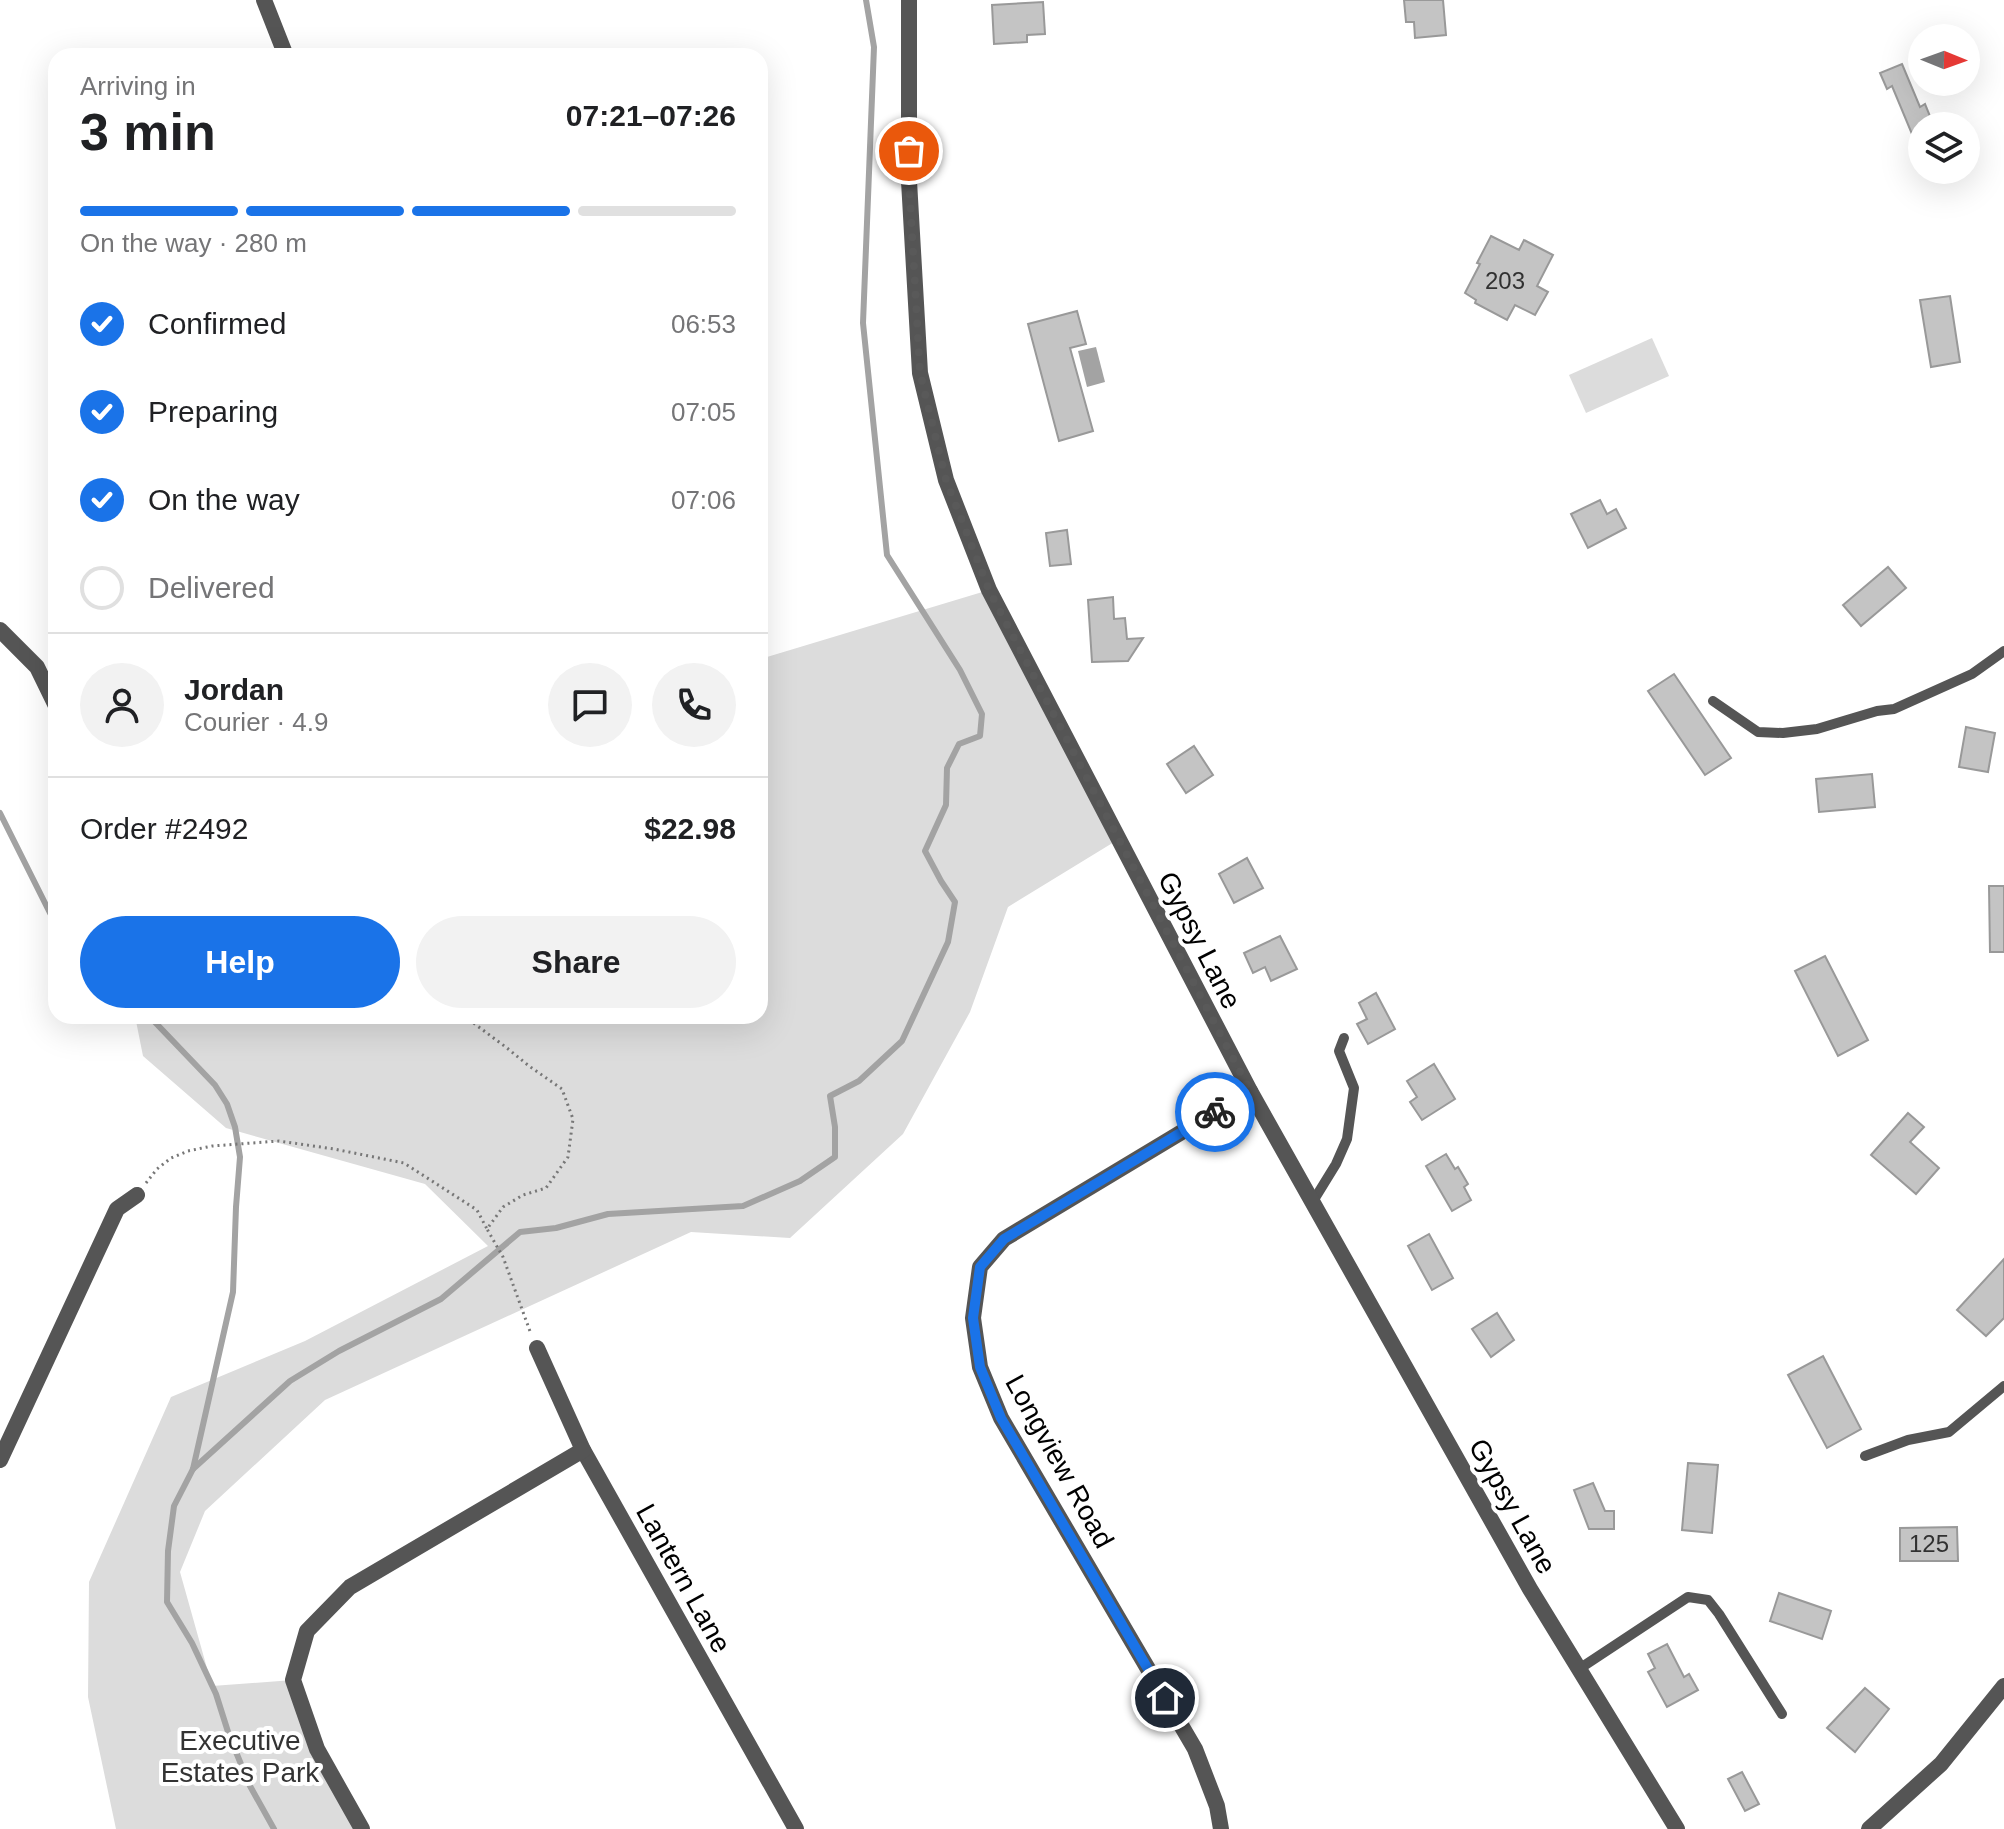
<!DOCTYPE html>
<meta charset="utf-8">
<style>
body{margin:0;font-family:Helvetica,sans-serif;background:#f2f2f2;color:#202124;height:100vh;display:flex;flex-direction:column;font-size:30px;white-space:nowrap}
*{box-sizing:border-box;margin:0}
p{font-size:26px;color:#757577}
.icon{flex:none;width:44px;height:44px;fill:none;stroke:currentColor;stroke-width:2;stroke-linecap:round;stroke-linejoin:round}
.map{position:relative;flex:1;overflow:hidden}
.panel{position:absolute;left:48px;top:48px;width:720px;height:976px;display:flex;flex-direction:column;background:#fff;border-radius:24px;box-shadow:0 8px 32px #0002}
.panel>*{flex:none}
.needle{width:52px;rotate:91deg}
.buttons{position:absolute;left:1908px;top:24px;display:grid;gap:16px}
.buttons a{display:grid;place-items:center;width:72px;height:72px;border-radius:50%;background:#fff;box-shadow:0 8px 32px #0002;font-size:40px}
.pin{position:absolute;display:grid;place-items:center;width:68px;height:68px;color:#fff;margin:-34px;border:4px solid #fff;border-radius:50%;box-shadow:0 2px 8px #0007}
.courier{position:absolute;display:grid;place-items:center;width:80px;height:80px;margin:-40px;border:6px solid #1a73e8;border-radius:50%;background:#fff;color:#222;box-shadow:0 2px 10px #0007}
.head em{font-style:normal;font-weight:600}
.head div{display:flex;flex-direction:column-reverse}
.head{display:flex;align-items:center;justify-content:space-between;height:136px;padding:0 32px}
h1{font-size:52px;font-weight:600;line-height:60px}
.bar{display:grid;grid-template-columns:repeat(4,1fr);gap:12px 8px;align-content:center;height:96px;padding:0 32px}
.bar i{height:10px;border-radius:6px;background:#e0e0e0}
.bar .current{background:#1a73e8}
.bar p{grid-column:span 4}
.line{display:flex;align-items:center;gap:20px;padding:0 32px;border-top:2px solid #e0e0e0}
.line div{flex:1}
.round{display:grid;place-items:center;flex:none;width:84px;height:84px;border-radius:42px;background:#f2f2f2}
ol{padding:0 32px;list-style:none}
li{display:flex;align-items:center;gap:24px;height:88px}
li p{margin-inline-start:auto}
li .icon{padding:8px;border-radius:50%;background:#1a73e8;color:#fff;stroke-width:4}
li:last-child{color:#757577}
li i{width:44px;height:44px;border:4px solid #e0e0e0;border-radius:50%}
.action{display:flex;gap:16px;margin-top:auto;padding:16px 32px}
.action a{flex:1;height:92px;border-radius:48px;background:#1a73e8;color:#fff;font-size:32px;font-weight:600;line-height:92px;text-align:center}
.action a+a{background:#f2f2f2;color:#202124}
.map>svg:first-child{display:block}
.green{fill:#dcdcdc}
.water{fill:#a3a3a3}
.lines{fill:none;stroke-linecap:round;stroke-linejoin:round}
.stream{stroke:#a3a3a3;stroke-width:6}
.building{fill:#c4c4c4;stroke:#999;stroke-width:2}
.path{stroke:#777;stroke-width:3;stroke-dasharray:2 4;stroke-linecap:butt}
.service{stroke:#555;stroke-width:10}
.minor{stroke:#555;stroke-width:16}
.done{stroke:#595959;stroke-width:8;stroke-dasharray:0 14.4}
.route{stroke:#1a73e8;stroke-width:10}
.labels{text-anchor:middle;stroke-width:8;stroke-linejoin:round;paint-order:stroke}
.number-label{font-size:24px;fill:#313131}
.street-label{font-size:28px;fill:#000;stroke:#fff}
.park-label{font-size:28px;fill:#333;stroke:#fff}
</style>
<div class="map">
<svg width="2004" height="1829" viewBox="0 0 2004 1829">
<rect width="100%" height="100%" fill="#fff"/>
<g class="green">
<path d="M1652 338 1669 376 1586 413 1569 375Z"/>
<path d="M989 590 1119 839 1008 907 970 1012 903 1134 790 1238 691 1232 325 1400 205 1511 180 1572 212 1686 293 1680 362 1829H116L88 1697 89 1582 171 1397 305 1341 488 1246 425 1184 226 1128 143 1056 135 1016H760V659Z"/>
</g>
<path class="water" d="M1096 347 1105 382 1087 387 1078 351Z"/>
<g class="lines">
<g class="stream">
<path d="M0 813 50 913 56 920"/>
<path d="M149 1016 215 1085 227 1104 235 1127 240 1157 236 1207 233 1292 193 1469 174 1506 168 1551 167 1602 192 1643 216 1694 229 1735 250 1786 274 1829"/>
<path d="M193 1469 290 1381 339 1351 441 1299 520 1232 556 1228 608 1214 743 1206 800 1181 835 1157V1127L830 1096 859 1081 902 1041 948 942 955 902 941 881 925 851 946 805 947 768 959 744 980 736 982 714 960 670 887 555 863 323 874 47 866 0"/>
</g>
</g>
<g class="building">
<path d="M1404 0H1443L1446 35 1415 38 1414 22H1406Z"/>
<path d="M1043 2 1045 34 1027 35V42L994 44 992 5Z"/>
<path d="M1902 64 1920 107 1925 104 1934 126H1922V158L1892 86 1887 89 1880 73Z"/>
<path d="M1491 236 1519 250 1524 240 1553 255 1537 286 1548 292 1535 315 1515 305 1507 320 1475 303 1476 300 1465 293 1480 264 1477 263Z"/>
<path d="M1950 296 1960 362 1931 367 1920 300Z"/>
<path d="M1077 311 1086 344 1070 348 1093 431 1059 441 1028 324Z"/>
<path d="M1600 500 1607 514 1616 509 1626 528 1588 548 1571 514Z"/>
<path d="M1067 530 1071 564 1050 566 1046 533Z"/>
<path d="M1888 567 1906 588 1861 626 1843 605Z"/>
<path d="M1113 597 1114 619 1125 618 1127 639 1143 638 1128 661 1092 662 1088 600Z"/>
<path d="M1674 674 1731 758 1705 775 1648 691Z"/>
<path d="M1966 727 1995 733 1988 772 1959 767Z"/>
<path d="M1194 746 1213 775 1186 793 1167 764Z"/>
<path d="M1872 774 1875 807 1819 812 1816 779Z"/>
<path d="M1247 858 1263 888 1234 903 1219 874Z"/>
<path d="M1989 886H2004V952H1990Z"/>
<path d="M1280 936 1297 969 1271 981 1265 967 1253 973 1244 953Z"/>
<path d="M1825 956 1868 1040 1838 1056 1795 971Z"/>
<path d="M1376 993 1395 1029 1368 1044 1357 1024 1367 1019 1359 1003Z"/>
<path d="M1434 1064 1455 1099 1422 1120 1410 1102 1417 1097 1407 1081Z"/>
<path d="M1908 1113 1924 1127 1910 1142 1939 1168 1916 1194 1871 1155Z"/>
<path d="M1446 1154 1455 1169 1458 1167 1468 1184 1464 1187 1471 1200 1452 1211 1426 1166Z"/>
<path d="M1429 1234 1453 1278 1432 1290 1408 1246Z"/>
<path d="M2004 1259V1318L1986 1336 1957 1310Z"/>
<path d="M1497 1313 1514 1340 1491 1357 1472 1329Z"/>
<path d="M1823 1356 1861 1429 1827 1448 1788 1375Z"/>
<path d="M1688 1463 1718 1465 1712 1533 1682 1530Z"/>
<path d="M1593 1483 1605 1511H1614V1529H1589L1574 1490Z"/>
<path d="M1957 1527 1958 1561H1900V1528Z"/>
<path d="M1779 1593 1831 1611 1822 1639 1770 1621Z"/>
<path d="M1667 1644 1684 1677 1689 1674 1698 1690 1667 1707 1648 1672 1655 1668 1648 1654Z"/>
<path d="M1865 1688 1889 1709 1855 1752 1827 1728Z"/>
<path d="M1742 1772 1759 1804 1745 1811 1728 1779Z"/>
</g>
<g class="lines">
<g class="path">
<path d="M464 1016 507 1048 529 1066 562 1089 573 1119 568 1157 546 1188 523 1195 503 1207 487 1229 503 1257 531 1334"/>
<path d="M146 1183 157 1169 171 1158 188 1151 212 1146 279 1141 334 1149 404 1163 477 1210 487 1229"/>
</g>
<g class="service">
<path d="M1713 701 1758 732 1783 733 1817 729 1877 711 1894 709 1972 674 2004 651"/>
<path d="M1312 1203 1336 1164 1347 1139 1354 1088 1339 1051 1344 1038"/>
<path d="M1865 1456 1908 1440 1949 1432 2004 1386"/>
<path d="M1579 1669 1688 1597 1708 1600 1719 1614 1782 1714"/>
</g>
<g class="minor">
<path d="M264 0 286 56"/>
<path d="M909 0V181L920 373 946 480 989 590 1250 1091 1530 1589 1677 1829"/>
<path d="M0 630 37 667 56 706"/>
<path d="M537 1348 583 1450 796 1829"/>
<path d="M0 1460 117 1209 137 1195"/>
<path d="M362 1829 317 1749 293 1680 307 1631 350 1587 583 1450"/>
<path d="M1221 1829 1217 1806 1195 1749 1001 1418 980 1367 973 1318 980 1267 1004 1239 1250 1091"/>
<path d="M1869 1829 1941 1764 2004 1686"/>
</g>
</g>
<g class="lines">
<path class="done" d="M909 151V181L920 373 946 480 989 590 1250 1091 1215 1112"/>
<path class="route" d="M1165 1698 1001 1418 980 1367 973 1318 980 1267 1004 1239 1215 1112"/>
</g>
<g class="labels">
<g class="number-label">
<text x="1505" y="289">203</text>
<text x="1929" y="1552">125</text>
</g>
<g class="street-label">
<text transform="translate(1200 940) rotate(63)" y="10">Gypsy Lane</text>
<text transform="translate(1060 1461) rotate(61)" y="10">Longview Road</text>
<text transform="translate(1513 1506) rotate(61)" y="10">Gypsy Lane</text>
<text transform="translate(684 1578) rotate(61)" y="10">Lantern Lane</text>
</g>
<g class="park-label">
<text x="240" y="1750">Executive<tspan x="240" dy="32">Estates Park</tspan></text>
</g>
</g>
</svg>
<div class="buttons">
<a><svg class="needle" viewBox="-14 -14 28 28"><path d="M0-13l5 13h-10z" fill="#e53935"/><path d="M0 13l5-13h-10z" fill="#757577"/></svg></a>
<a><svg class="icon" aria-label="layers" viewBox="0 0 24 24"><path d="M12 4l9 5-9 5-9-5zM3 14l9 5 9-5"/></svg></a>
</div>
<div class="pin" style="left:909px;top:151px;background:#ea580c"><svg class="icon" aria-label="bag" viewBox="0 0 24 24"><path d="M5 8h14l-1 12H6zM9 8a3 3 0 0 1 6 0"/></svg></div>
<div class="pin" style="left:1165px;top:1698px;background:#1f2937"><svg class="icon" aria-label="home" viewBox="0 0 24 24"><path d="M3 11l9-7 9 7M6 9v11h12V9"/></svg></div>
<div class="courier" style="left:1215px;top:1112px"><svg class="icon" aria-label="bike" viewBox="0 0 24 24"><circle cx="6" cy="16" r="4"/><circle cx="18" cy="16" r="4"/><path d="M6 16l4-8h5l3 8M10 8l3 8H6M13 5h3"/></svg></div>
<section class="panel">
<div class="head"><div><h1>3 min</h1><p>Arriving in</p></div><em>07:21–07:26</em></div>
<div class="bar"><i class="current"></i><i class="current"></i><i class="current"></i><i></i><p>On the way · 280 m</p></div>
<ol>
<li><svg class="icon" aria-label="check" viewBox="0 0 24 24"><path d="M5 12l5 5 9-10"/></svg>Confirmed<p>06:53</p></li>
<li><svg class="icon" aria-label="check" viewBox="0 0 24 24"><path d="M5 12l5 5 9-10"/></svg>Preparing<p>07:05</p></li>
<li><svg class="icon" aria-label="check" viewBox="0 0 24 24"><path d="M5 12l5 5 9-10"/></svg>On the way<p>07:06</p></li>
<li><i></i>Delivered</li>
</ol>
<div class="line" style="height:144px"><a class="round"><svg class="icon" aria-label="person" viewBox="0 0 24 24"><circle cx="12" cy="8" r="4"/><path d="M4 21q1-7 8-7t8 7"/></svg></a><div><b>Jordan</b><p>Courier · 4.9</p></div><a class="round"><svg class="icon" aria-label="chat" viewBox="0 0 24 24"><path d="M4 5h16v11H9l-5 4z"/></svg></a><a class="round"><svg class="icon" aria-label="phone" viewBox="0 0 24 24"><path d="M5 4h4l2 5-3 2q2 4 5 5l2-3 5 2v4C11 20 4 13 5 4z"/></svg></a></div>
<div class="line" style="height:104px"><div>Order #2492</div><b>$22.98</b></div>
<div class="action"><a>Help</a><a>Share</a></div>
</section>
</div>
